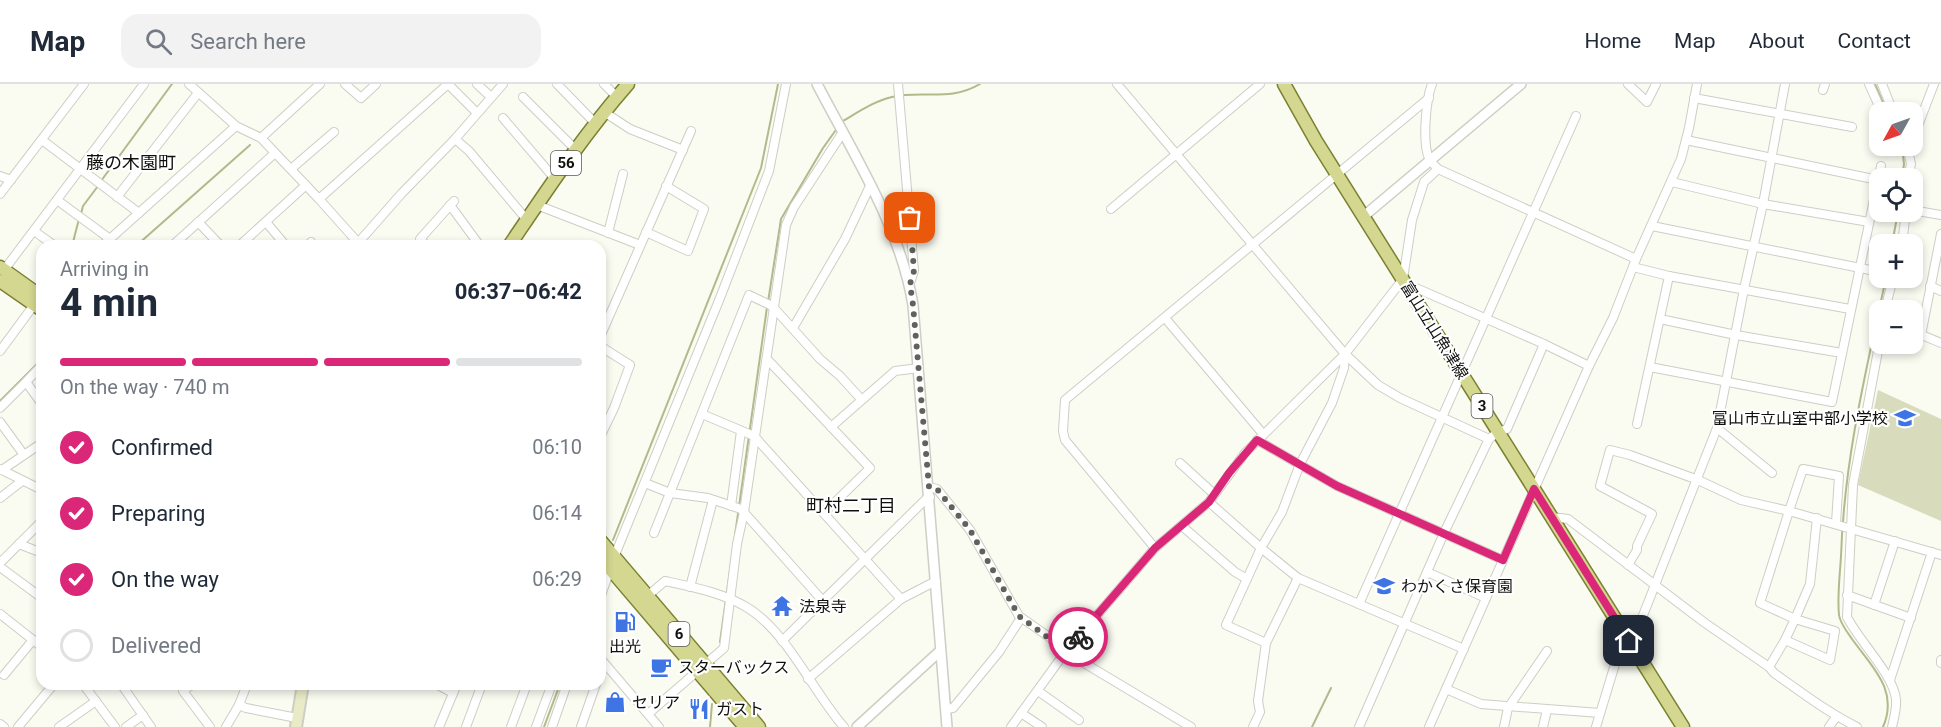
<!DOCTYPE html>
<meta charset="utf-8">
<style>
body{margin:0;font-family:Roboto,"Noto Sans JP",sans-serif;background:#f2f2f3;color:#1f2937;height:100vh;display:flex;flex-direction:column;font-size:22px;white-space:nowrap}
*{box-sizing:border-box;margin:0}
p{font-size:20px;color:#747a83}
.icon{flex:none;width:33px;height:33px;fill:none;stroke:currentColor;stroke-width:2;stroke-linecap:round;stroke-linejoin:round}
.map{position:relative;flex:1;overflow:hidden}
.details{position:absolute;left:36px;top:156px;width:570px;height:450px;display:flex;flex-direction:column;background:#fff;border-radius:18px;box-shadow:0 3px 9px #0003}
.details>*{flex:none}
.needle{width:39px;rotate:230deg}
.controls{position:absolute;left:1869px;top:18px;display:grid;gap:12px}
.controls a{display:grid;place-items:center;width:54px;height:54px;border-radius:12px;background:#fff;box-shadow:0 3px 9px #0003;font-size:30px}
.pin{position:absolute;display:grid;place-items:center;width:51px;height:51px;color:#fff;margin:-26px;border-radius:12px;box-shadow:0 3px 9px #0006}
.courier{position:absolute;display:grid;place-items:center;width:60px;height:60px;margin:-30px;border:4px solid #db2777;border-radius:50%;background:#fff;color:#222;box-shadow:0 2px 8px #0007}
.headline em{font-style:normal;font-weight:700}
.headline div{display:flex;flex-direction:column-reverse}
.headline{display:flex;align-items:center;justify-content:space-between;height:102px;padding:0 24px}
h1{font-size:39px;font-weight:700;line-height:45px}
.bar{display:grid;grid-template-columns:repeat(4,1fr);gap:9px 6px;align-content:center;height:72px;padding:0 24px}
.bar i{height:8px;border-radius:4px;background:#e0e1e3}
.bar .current{background:#db2777}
.bar p{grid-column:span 4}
ol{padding:0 24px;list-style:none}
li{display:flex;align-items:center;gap:18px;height:66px}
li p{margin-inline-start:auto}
li .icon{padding:6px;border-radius:50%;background:#db2777;color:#fff;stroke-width:4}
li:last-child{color:#747a83}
li i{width:33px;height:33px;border:3px solid #e0e1e3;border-radius:50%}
header{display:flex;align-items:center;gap:36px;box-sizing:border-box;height:84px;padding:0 30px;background:#fff;border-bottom:2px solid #e0e1e3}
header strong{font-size:28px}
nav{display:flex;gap:33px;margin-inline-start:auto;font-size:21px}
.search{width:420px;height:54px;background:#f2f2f3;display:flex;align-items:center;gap:15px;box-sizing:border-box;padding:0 21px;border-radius:18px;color:#747a83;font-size:22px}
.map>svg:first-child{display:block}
.green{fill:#d8dcbc}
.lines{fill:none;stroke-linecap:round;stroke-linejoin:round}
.stream{stroke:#b4b98c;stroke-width:2}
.minor-casing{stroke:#cdcec4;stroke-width:10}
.tertiary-casing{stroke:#cdcec4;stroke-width:12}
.secondary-casing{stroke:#cdcec4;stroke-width:14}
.primary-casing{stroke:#7b8031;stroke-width:15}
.minor{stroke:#fff;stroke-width:8}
.tertiary{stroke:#fff;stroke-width:9}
.secondary{stroke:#e9ebc7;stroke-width:10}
.primary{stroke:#d3d78f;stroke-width:12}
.done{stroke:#61625c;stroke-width:6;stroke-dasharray:0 10.8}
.route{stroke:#db2777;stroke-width:8}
.labels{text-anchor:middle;stroke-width:4.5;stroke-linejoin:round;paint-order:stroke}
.shield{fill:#fff;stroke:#575755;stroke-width:1.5}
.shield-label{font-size:15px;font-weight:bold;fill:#0f0f0c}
.street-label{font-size:16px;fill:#0f0f0c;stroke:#fff}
.poi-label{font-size:16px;fill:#0f0f0c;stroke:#fff;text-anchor:start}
.neighbourhood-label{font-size:18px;fill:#0f0f0c;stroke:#fff}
</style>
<header>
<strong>Map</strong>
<div class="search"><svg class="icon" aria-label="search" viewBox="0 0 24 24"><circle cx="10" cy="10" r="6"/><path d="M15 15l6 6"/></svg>Search here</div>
<nav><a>Home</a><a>Map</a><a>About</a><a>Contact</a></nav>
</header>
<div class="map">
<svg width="1941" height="643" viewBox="0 0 1941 643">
<rect width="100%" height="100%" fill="#fafbf1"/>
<path class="green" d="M1878 306 1941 335V437L1858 401Z"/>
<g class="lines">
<g class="stream">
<path d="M1875 0 1887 28"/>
<path d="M841 38C857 29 874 17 892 13 923 6 950 18 980 0"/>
<path d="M1902 62 1904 80 1902 94"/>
<path d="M101 97 172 0"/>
<path d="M81 130 83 122 98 102"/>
<path d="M1892 160 1898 128"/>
<path d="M72 162 79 135"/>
<path d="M136 162 250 61"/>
<path d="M768 218 781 135 823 64 838 43"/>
<path d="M0 317 38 279 42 267"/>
<path d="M613 456 761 84 778 0"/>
<path d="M600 490V489"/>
<path d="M720 558 767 223"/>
<path d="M544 643 560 600"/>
<path d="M710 643 712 620"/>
<path d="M1312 643 1331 604"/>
<path d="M1883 643C1899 606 1872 583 1852 555 1847 548 1840 539 1839 531 1837 513 1840 490 1841 472 1844 377 1866 286 1886 194"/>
</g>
<defs>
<g id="minor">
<path d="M189 0 236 42 261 54 319 115 361 162"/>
<path d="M345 0 361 14 376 0"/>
<path d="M448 0 477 29"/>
<path d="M477 0 491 13"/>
<path d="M557 0 595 39"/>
<path d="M604 0 617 13"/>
<path d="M898 0 914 187 910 199"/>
<path d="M1117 0 1345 270 1378 301 1400 314 1489 355"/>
<path d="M1432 0C1426 15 1422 59 1429 74 1431 78 1435 82 1438 85L1636 175"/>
<path d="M1628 0 1647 18 1656 0"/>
<path d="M1869 0 1879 22"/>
<path d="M1882 0 1893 28"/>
<path d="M1823 6 1825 0"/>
<path d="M523 13 575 65"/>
<path d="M1694 14 1852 43"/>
<path d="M604 28 630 45 683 66"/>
<path d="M503 34 555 95"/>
<path d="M1879 52H1880"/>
<path d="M261 54 320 0"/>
<path d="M455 55 469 67 527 136"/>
<path d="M42 56 139 129"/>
<path d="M1686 56 1878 96"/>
<path d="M1912 57 1934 0"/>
<path d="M1907 62 1911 80 1908 94"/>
<path d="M291 85 334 48"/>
<path d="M0 92 11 96"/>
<path d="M1672 98 1763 120 1869 138"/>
<path d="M0 110 84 0"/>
<path d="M117 113 198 9"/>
<path d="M319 115 448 0"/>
<path d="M57 116 110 155"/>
<path d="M450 121 480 162"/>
<path d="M537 121 640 161"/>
<path d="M1111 125 1260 0"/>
<path d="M1912 126 1941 131"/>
<path d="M198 138 221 162"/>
<path d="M266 138 286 162"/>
<path d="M1652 142 1880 188"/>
<path d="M34 147 55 162"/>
<path d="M646 148 688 167 704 125 666 102"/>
<path d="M608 149 623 90"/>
<path d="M358 159 402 109 455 55 503 0"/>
<path d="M1902 160 1906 128"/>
<path d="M102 162 236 42"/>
<path d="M172 162 275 69"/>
<path d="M239 162 306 101"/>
<path d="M307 162 311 158"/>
<path d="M427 162 420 155 454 117"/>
<path d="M1633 183 1669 192 1850 225"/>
<path d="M4 186 144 0"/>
<path d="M1930 202 1941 207"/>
<path d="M1408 204H1416L1544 260 1589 282"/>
<path d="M1885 226 1893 194"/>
<path d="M1165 234 1263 350"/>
<path d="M1660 235 1736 251 1842 269"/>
<path d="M793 244 845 155 870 102"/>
<path d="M1912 247 1941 259"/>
<path d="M1921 251 1941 150"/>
<path d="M600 253 691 47"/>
<path d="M1880 256 1853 401 1847 533C1859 557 1893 590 1896 615 1897 624 1894 634 1892 643"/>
<path d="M600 262 630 281 614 324 600 353"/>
<path d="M0 267 34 221"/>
<path d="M767 275 870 384 824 429"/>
<path d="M1650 283 1832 318 1881 82"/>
<path d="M26 298 42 281"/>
<path d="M0 324 26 298 42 320"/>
<path d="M702 330 754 352 901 515"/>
<path d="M0 338 24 371 2 386"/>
<path d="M1637 340 1669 192"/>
<path d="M831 343 895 287 919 284"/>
<path d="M1717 344 1772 389"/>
<path d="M1257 356 1337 402 1503 476"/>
<path d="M24 371 42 359"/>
<path d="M1180 379 1214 410"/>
<path d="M0 385 42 406"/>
<path d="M645 399 670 409 654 449"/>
<path d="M929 403 937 405 970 446 1019 532 1062 562 1069 570 1191 643"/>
<path d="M0 414 22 397"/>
<path d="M1209 418 1261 464 1298 494 1464 565"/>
<path d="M731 422 741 347"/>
<path d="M1552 433 1568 435 1705 539 1769 583 1774 589C1801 608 1827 628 1857 643"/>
<path d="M1182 442 1235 488 1247 495"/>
<path d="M19 460 42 469"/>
<path d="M1155 464 1065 356 1063 347 1065 316 1429 14"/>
<path d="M0 479 42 437"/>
<path d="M1628 481 1637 466V462L1652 430 1600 402 1610 366 1630 371 1698 396 1741 416 1789 427 1803 385 1839 392 1836 439"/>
<path d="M0 483 42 514"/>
<path d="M1427 488 1486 514"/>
<path d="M690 503 713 416"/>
<path d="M1847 511 1911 534"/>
<path d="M600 514 617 466 720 214 769 87 786 0"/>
<path d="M645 514 665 497C693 503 724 509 748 524 788 549 813 608 844 643"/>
<path d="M822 516 741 425 708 414 670 409 749 211 770 221 774 224 820 275 840 292 861 315"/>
<path d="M1359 520 1576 32"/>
<path d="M1874 521 1895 457"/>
<path d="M0 530 42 563"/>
<path d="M1785 556 1830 576 1835 547 1795 535 1810 500 1817 434"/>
<path d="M782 557 927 414 930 413"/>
<path d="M1266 559 1226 541 1261 464 1282 428 1300 380 1332 319 1344 284 1345 270"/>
<path d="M600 574 659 643"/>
<path d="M1941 576V579"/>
<path d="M1769 583 1785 556 1795 535 1760 519 1789 427 1941 471"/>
<path d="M4 591 33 556"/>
<path d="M808 595 901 515 936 497"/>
<path d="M1890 596 1932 468"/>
<path d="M83 600 115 643"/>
<path d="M121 600 151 643"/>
<path d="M193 600 183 607 210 643"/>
<path d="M436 600 453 609"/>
<path d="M1446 605 1481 620 1600 629"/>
<path d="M1038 607 1079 636"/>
<path d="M239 621 246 603 240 600"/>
<path d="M946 625 953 624 958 618 999 568 1021 534"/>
<path d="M1021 629 1042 643"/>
<path d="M648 630 724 564 737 460 744 428 786 141 794 123 843 48"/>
<path d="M0 640 4 643"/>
<path d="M18 643 54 600"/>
<path d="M59 643 96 617"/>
<path d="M126 643 143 631"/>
<path d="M226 643 239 621 246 624 297 634"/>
<path d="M439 643 457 600"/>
<path d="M466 643 482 600"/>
<path d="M511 643 527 600"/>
<path d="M536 643 552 600"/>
<path d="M552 643 567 600"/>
<path d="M581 643 596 600"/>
<path d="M1011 643 1066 567 1155 464 1209 418 1245 369 1345 270 1403 195 1412 136 1424 98 1438 85"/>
<path d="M1253 643 1260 628 1258 617 1266 559 1298 494"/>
<path d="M1359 643 1444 449 1489 355 1498 348 1507 345 1544 260"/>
<path d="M1429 643 1589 282 1613 234 1636 175 1681 75 1689 44 1697 0"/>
<path d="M1504 643 1508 624 1547 567"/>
<path d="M1543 643 1547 626"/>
<path d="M1596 643 1619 567 1638 544 1717 344 1744 205 1763 120 1785 0"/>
<path d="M1829 643 1836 633"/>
</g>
<g id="tertiary">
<path d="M817 0C854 71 900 142 913 221L947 643"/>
<path d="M1364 132 1521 0"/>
<path d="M857 643 940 567"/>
</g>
<path id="secondary" d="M296 643 303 600"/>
<g id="primary">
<path d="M1284 0 1316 57 1683 643"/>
<path d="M509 162C547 106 584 50 628 0"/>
<path d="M0 183 42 213"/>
<path d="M0 197 42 226"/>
<path d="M600 456 759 643"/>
<path d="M600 473 745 643"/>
</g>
</defs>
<use href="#minor" class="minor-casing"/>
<use href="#tertiary" class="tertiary-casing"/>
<use href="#secondary" class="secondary-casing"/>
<use href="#primary" class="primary-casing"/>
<use href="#minor" class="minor"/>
<use href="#tertiary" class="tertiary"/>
<use href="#secondary" class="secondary"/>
<use href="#primary" class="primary"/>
</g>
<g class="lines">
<path class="done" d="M910 134 914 187 910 200 913 221 929 403 937 405 970 446 1019 532 1066 567 1078 553"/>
<path class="route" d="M1078 553 1155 464 1209 418 1229 389 1257 356 1337 402 1503 476 1534 405 1629 557"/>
</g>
<defs>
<symbol id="school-bare" viewBox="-9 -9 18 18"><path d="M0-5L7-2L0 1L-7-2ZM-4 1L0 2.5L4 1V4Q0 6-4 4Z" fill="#3f74e5" stroke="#fff" stroke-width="2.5" paint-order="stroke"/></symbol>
<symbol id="temple-bare" viewBox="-9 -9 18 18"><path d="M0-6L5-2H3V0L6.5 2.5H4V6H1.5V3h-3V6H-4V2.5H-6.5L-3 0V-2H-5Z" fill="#3f74e5" stroke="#fff" stroke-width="2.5" paint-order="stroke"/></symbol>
<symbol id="fuel-bare" viewBox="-9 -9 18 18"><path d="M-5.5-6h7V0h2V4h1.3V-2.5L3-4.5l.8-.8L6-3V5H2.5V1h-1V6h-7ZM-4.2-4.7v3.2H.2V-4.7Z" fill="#3f74e5" stroke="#fff" stroke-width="2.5" paint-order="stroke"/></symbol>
<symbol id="cafe-bare" viewBox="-9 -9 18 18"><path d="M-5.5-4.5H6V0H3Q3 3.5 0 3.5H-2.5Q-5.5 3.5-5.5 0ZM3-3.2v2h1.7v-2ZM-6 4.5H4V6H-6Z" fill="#3f74e5" stroke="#fff" stroke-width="2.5" paint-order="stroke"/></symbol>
<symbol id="shop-bare" viewBox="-9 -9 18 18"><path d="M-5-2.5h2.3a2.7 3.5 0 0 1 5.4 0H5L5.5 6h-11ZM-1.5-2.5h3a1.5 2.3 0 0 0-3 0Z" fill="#3f74e5" stroke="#fff" stroke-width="2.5" paint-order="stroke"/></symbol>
<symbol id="restaurant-bare" viewBox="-9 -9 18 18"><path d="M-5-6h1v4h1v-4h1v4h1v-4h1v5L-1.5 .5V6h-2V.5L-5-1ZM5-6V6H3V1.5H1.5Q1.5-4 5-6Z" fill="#3f74e5" stroke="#fff" stroke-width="2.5" paint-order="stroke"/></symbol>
</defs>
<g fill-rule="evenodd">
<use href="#school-bare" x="1890" y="319" width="30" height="30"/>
<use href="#school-bare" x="1369" y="487" width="30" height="30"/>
<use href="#temple-bare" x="767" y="507" width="30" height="30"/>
<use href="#fuel-bare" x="610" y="523" width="30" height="30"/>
<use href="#cafe-bare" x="646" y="568" width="30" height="30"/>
<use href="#shop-bare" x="600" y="603" width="30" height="30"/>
<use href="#restaurant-bare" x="684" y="610" width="30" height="30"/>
</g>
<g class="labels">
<g class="shield">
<rect x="551" y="67" width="30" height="24" rx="4.5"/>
<rect x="1471.5" y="310" width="21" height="24" rx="4.5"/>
<rect x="668.5" y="538" width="21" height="24" rx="4.5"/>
</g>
<g class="shield-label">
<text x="566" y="84">56</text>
<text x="1482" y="327">3</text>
<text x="679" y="555">6</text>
</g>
<g class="street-label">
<text transform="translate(1435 246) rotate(58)" y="6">富山立山魚津線</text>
</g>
<g class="poi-label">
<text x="1888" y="340" text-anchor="end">富山市立山室中部小学校</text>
<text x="1401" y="508">わかくさ保育園</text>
<text x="799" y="528">法泉寺</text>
<text x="625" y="568" text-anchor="middle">出光</text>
<text x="678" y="589">スターバックス</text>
<text x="632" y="624">セリア</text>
<text x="716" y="631">ガスト</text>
</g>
<g class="neighbourhood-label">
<text x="131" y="85">藤の木園町</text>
<text x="851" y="428">町村二丁目</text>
</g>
</g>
</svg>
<div class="controls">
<a><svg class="needle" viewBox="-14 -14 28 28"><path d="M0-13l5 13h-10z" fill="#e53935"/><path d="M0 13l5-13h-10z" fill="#747a83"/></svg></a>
<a><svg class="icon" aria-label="locate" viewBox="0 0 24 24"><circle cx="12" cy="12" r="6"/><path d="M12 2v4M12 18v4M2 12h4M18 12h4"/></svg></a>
<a>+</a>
<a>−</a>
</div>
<div class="pin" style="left:910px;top:134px;background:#ea580c"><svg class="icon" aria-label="bag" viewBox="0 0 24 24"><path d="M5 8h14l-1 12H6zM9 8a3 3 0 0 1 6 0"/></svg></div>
<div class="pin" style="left:1629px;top:557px;background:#1f2937"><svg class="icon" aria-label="home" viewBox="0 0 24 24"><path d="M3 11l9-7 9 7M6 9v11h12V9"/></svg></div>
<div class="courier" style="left:1078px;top:553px"><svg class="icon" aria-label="bike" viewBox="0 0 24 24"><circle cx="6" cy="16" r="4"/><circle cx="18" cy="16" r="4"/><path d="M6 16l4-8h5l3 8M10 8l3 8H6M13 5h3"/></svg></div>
<section class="details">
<div class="headline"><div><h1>4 min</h1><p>Arriving in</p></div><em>06:37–06:42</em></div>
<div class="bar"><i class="current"></i><i class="current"></i><i class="current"></i><i></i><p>On the way · 740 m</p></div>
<ol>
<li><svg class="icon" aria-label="check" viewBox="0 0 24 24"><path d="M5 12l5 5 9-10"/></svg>Confirmed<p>06:10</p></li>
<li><svg class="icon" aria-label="check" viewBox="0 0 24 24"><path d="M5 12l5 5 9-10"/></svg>Preparing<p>06:14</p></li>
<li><svg class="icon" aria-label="check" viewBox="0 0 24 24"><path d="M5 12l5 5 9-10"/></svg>On the way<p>06:29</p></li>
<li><i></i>Delivered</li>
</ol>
</section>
</div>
